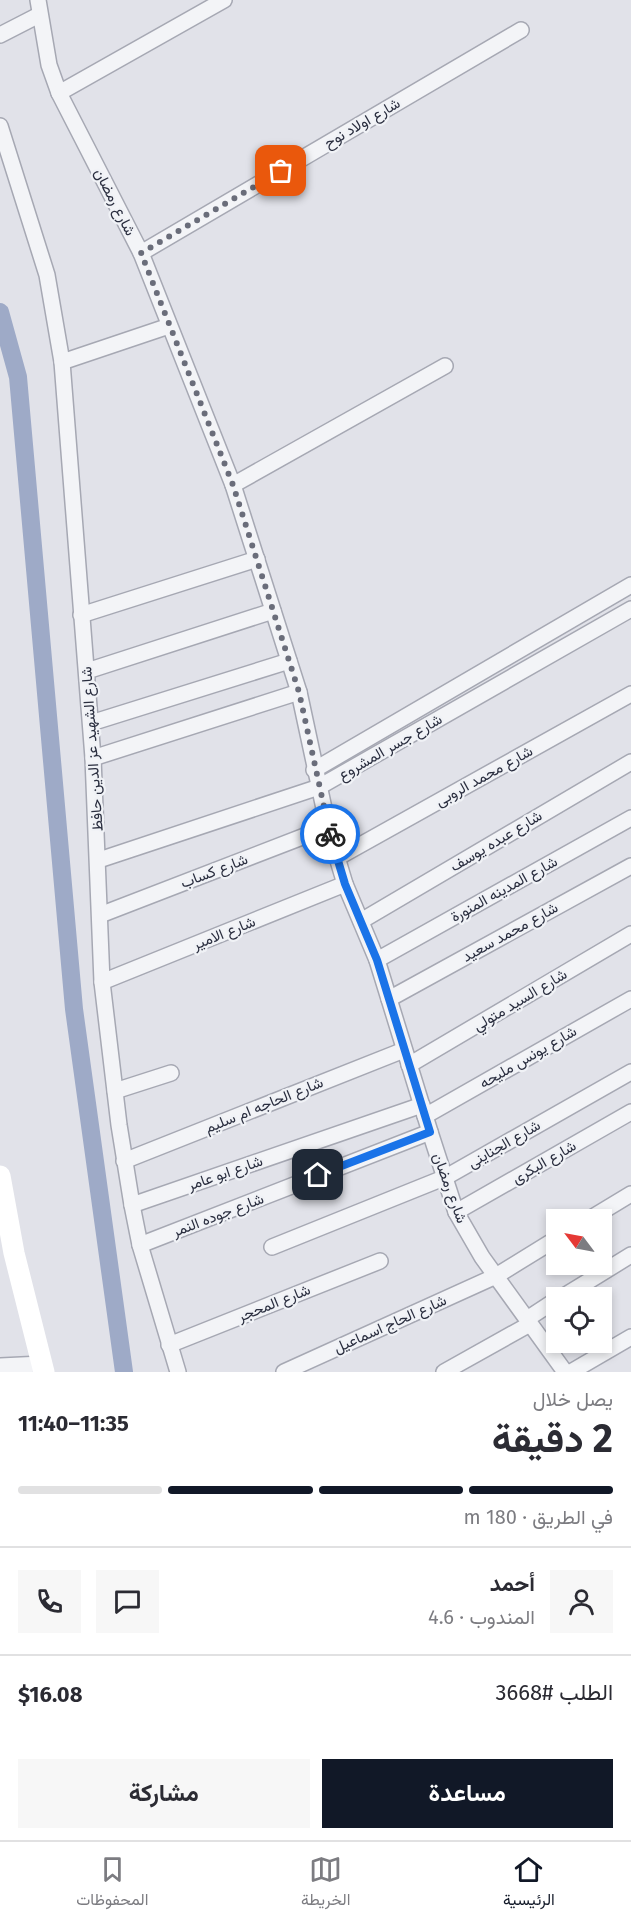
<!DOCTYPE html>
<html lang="ar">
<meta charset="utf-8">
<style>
body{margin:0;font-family:"Fira Sans",Vazirmatn,sans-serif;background:#f7f7f7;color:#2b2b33;direction:rtl;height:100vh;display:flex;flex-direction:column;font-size:22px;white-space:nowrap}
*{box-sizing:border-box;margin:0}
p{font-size:20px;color:#7c7c81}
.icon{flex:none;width:33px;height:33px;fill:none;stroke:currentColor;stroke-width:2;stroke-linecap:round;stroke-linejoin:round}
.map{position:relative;height:1372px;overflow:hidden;direction:ltr}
.side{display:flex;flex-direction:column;background:#fff;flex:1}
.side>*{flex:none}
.needle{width:39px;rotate:302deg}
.buttons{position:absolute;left:546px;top:1209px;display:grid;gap:12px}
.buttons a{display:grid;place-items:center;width:66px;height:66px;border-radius:0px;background:#fff;box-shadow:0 3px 9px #0003;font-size:30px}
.pin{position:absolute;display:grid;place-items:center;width:51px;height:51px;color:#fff;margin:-26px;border-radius:12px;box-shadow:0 3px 9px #0006}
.courier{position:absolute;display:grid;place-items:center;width:60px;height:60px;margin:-30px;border:4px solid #1a73e8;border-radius:50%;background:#fff;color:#222;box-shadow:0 2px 8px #0007}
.summary em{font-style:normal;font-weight:700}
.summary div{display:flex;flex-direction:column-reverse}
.summary{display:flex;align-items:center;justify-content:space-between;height:102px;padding:0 18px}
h1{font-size:39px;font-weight:700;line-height:45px}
.bar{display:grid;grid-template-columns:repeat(4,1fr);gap:9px 6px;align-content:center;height:72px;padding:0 18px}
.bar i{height:8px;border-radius:4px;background:#e1e1e2}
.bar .on{background:#111827}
.bar p{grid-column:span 4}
.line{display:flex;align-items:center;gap:15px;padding:0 18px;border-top:2px solid #e1e1e2}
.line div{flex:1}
.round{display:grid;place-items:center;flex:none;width:63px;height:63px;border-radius:0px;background:#f7f7f7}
.action{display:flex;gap:12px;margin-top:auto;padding:12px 18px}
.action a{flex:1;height:69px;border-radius:0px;background:#111827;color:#fff;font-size:24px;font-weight:700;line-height:69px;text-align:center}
.action a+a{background:#f7f7f7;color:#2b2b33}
.tabs{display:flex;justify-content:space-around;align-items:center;height:84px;border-top:2px solid #e1e1e2;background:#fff;font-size:16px;color:#7c7c81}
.tabs a{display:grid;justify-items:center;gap:3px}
.tabs .on{color:#111827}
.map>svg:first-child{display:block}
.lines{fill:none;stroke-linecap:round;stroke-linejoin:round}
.canal{stroke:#9eaac7;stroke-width:18}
.street-casing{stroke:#a6a8b3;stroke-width:18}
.street{stroke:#f3f4f7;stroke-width:15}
.secondary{stroke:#fff;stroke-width:21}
.done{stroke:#6a6d7a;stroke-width:6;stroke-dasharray:0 10.8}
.route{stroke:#1a73e8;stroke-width:8}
.labels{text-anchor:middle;stroke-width:4.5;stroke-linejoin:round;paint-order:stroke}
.street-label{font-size:15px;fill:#2a2e3f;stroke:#f0f2f6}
</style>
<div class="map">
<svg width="631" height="1372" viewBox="0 0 631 1372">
<rect width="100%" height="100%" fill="#e1e2e9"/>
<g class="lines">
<path class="canal" d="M0 312 18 377 74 1009 124 1372"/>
<defs>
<g id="street">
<path d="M38 0 49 65 59 93 141 253 233 485 299 692 328 827 345 884 377 960 430 1132 456 1212 482 1257 565 1372"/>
<path d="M0 35 39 15"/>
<path d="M59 93 224 0"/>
<path d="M0 126 47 275 62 362 93 758 102 982 119 1125 132 1205 140 1245 178 1372"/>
<path d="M141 253 521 30"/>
<path d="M62 362 169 326"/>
<path d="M233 485 445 366"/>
<path d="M81 615 257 559"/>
<path d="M87 671 273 611"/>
<path d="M91 723 289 661"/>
<path d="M93 758 299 692"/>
<path d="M314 770 631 585"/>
<path d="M337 858 631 694"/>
<path d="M99 860 319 787 631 609"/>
<path d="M100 915 328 827"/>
<path d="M361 921 631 762"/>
<path d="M377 960 631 818"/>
<path d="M102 982 345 884"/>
<path d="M389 999 631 866"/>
<path d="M409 1065 631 934"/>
<path d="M115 1091 171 1073"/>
<path d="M425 1116 631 999"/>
<path d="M124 1161 404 1050"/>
<path d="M132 1205 422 1105"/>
<path d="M456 1212 631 1112"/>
<path d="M588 1220 631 1194"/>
<path d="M140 1245 430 1132"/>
<path d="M272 1247 446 1177 631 1072"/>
<path d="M561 1298 631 1255"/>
<path d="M527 1319 556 1300"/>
<path d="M169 1345 380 1261"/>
<path d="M0 1366 42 1364"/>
<path d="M284 1372 496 1276 556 1239"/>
<path d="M444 1372 530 1324"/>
<path d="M571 1372 631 1337"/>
</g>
</defs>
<use href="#street" class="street-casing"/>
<use href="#street" class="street"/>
<path class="secondary" d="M0 1176 14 1253 44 1372"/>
</g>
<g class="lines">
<path class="done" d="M281 171 141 253 233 485 299 692 330 834"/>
<path class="route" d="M318 1175 430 1132 377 960 345 884 330 834"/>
</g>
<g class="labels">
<g class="street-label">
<text transform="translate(362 123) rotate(-30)" y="5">شارع اولاد نوح</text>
<text transform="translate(115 202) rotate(63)" y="5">شارع رمضان</text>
<text transform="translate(390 747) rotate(-30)" y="5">شارع جسر المشروع</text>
<text transform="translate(92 749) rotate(-94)" y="5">شارع الشهيد عز الدين حافظ</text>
<text transform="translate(484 776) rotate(-29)" y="5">شارع محمد الروبى</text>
<text transform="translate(496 841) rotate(-31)" y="5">شارع عبده يوسف</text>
<text transform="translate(214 871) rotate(-21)" y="5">شارع كساب</text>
<text transform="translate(504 889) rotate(-29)" y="5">شارع المدينه المنورة</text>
<text transform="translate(510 932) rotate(-29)" y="5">شارع محمد سعيد</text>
<text transform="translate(224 933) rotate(-22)" y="5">شارع الامير</text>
<text transform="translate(520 1000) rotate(-31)" y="5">شارع السيد متولي</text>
<text transform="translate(528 1057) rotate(-30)" y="5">شارع يونس مليحه</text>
<text transform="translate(264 1105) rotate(-22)" y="5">شارع الحاجه ام سليم</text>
<text transform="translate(504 1144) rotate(-30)" y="5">شارع الجناينى</text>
<text transform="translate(544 1162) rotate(-30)" y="5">شارع البكرى</text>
<text transform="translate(225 1173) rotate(-19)" y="5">شارع ابو عامر</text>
<text transform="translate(450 1188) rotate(70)" y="5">شارع رمضان</text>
<text transform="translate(218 1215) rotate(-21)" y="5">شارع جوده النمر</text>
<text transform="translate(274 1303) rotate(-22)" y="5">شارع المحجر</text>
<text transform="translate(390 1324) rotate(-24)" y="5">شارع الحاج اسماعيل</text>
</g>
</g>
</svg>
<div class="buttons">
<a><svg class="needle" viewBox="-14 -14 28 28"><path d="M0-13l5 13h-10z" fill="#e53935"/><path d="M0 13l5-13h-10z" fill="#7c7c81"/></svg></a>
<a><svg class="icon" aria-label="locate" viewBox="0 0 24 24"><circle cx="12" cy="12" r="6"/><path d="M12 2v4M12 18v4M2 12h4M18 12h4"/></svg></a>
</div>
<div class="pin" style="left:281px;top:171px;background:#ea580c"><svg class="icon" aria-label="bag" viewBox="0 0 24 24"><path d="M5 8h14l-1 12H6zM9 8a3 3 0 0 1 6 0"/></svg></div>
<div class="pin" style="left:318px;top:1175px;background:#1f2937"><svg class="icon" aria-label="home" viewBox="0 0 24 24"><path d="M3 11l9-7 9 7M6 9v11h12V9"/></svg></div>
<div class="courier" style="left:330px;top:834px"><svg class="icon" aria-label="bike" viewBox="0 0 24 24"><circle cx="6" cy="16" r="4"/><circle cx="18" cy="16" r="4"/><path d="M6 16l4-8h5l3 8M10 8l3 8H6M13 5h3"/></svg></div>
</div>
<section class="side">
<div class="summary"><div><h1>2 دقيقة</h1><p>يصل خلال</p></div><em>11:35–11:40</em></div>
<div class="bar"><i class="on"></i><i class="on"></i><i class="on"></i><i></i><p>في الطريق · 180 m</p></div>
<div class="line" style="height:108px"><a class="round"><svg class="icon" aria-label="person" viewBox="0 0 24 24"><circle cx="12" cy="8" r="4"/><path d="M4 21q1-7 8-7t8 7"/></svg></a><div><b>أحمد</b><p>المندوب · 4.6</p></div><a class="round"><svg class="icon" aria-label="chat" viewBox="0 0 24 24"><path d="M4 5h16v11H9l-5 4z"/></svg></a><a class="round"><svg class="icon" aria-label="phone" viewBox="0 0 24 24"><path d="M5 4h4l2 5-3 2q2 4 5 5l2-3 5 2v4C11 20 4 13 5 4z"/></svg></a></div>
<div class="line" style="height:78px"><div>الطلب #3668</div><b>$16.08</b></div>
<div class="action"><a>مساعدة</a><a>مشاركة</a></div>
</section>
<nav class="tabs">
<a class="on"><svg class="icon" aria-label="home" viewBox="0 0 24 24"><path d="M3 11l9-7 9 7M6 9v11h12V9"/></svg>الرئيسية</a>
<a><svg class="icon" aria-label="map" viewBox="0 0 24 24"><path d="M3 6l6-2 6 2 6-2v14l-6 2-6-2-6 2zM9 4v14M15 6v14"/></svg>الخريطة</a>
<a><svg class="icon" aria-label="saved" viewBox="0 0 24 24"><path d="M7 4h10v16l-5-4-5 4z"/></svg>المحفوظات</a>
</nav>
